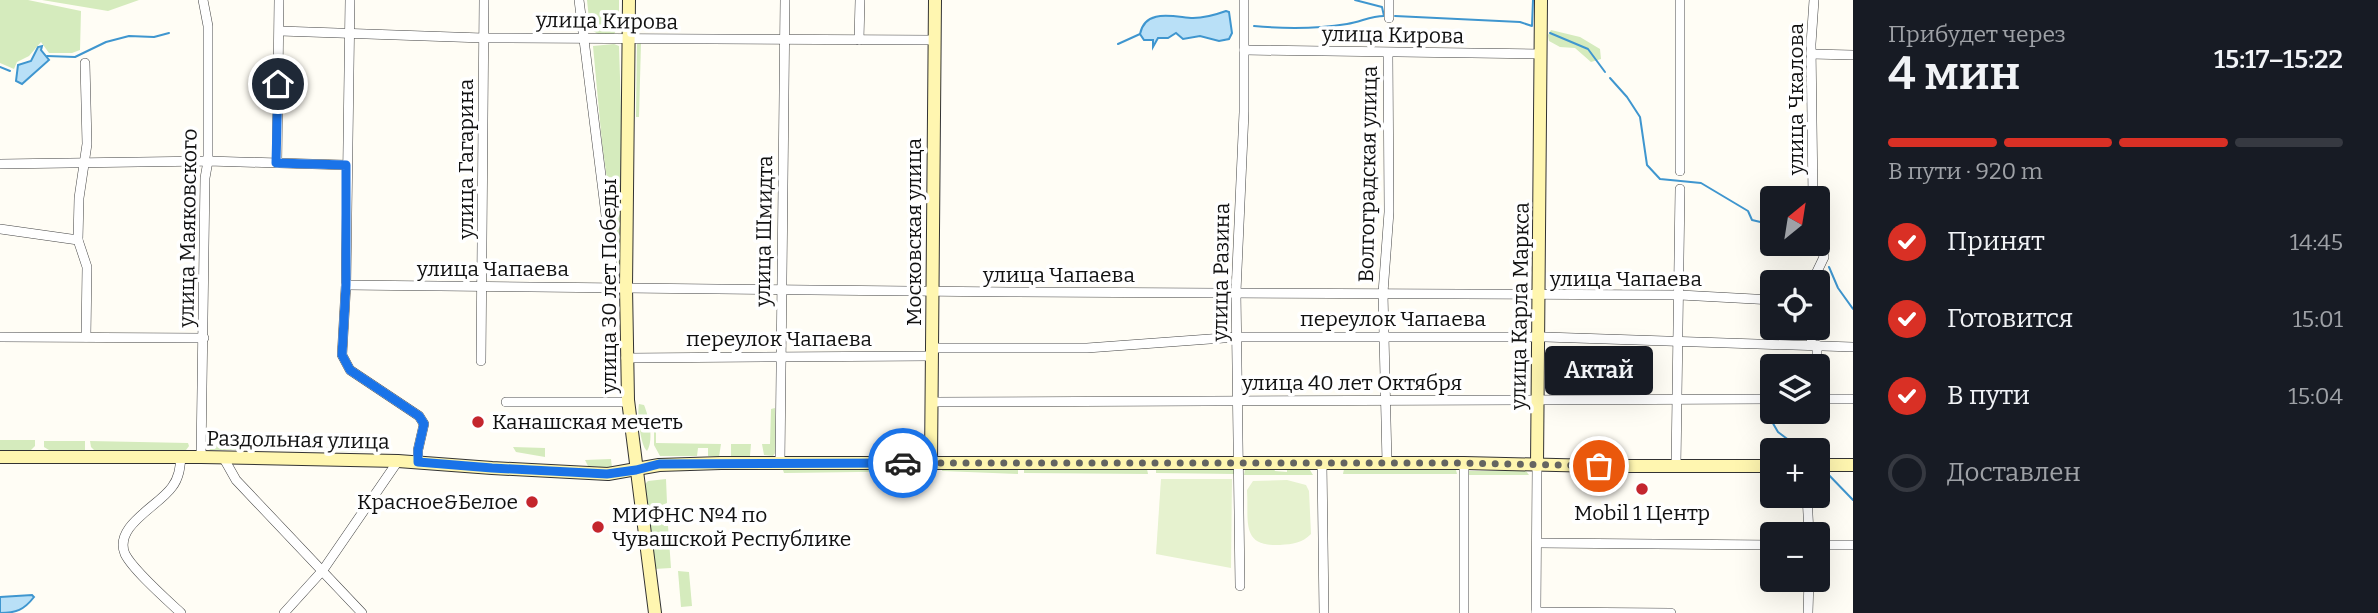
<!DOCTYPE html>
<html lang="ru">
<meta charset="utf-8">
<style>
body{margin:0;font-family:Bitter,serif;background:#242831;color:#f1f3f6;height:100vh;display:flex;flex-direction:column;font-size:26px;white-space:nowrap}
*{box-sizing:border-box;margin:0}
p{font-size:23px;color:#9ea1a6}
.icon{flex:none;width:38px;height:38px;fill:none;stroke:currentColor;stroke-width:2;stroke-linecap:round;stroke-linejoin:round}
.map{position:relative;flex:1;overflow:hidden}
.side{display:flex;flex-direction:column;background:#171b24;width:525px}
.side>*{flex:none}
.needle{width:46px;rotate:30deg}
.fabs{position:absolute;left:1760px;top:186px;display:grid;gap:14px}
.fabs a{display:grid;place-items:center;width:70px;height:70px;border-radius:7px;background:#171b24;box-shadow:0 7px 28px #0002;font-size:35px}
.pin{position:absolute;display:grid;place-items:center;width:60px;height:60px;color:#fff;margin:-30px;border:4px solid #fff;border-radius:50%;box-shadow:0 2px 7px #0007}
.courier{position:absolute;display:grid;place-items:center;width:70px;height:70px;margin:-35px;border:5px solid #1a73e8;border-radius:50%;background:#fff;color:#222;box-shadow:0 2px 9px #0007}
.bubble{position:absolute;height:49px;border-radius:7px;background:#171b24;box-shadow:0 7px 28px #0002;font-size:23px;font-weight:600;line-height:49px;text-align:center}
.head em{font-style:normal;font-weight:600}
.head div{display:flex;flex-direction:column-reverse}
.head{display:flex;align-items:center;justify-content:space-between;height:119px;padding:0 35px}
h1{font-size:46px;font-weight:600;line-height:52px}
.bar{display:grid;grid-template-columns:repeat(4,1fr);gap:10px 7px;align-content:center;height:84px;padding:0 35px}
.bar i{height:9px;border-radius:5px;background:#363941}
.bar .current{background:#d93025}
.bar p{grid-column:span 4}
ol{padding:0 35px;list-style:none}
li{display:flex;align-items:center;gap:21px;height:77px}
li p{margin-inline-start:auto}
li .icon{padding:7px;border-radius:50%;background:#d93025;color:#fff;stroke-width:4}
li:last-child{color:#9ea1a6}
li i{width:38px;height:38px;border:4px solid #363941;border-radius:50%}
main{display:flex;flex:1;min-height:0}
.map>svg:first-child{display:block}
.green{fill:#d5ebbd}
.pitch{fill:#e6f2cf}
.water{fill:#b9e0f7;stroke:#3f96cf;stroke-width:2}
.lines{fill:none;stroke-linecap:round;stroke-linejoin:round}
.stream{stroke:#3f96cf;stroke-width:2}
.street-casing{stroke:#444;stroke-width:10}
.secondary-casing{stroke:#333;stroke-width:14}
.street{stroke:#fff;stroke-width:9}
.secondary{stroke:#fff6b0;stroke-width:12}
.done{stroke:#646461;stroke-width:7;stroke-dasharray:0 12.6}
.route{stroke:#1a73e8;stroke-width:9}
.poi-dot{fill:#c4262e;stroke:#fff;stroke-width:2.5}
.labels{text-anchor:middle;stroke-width:7;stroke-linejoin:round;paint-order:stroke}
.street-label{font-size:21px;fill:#111;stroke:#fff}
.poi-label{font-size:21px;fill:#111;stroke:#fff;text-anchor:start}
</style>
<main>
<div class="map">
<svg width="1853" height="613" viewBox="0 0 1853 613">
<rect width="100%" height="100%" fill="#fffdf5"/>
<g class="green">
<path d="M0 0H28L81 11 80 50 72 53H49L41 42 29 56 17 62 14 69 0 63Z"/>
<path d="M42 0H139L108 11Z"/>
<path d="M587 0H619V26L614 34H598L590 29Z"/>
<path d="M1551 30 1580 37 1600 49 1601 59 1591 62 1575 48 1560 47 1549 41 1548 35Z"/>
<path d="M641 43 639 117H636L637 44Z"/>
<path d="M614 44 619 46 624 201 621 281 602 143 593 46Z"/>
<path d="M639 404 644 405C649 417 654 440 647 451 640 445 637 413 639 404Z"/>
<path d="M775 408 776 452 773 456 764 455 762 444H770L771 409Z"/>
<path d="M654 422H656V443L721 444 719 457 708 456V448H698L697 456H660L654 445Z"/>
<path d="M0 440H35V446L31 450H0Z"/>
<path d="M44 441H85V450H49L44 447Z"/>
<path d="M90 441 188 443 189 446 186 450H94L91 447Z"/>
<path d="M205 441 244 443 241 450H210Z"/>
<path d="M731 444H751L750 456H731Z"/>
<path d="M286 446 378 450 376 452 286 450Z"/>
<path d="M513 447 545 448V457L516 452Z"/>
<path d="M611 459 612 468 588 466 585 460Z"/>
<path d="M1024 467 1147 469 1148 474 1024 473Z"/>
<path d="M943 468 1018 470V474L942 471Z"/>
<path d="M935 469V471L784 473 783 470Z"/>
<path d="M1156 469H1234V474L1156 473Z"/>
<path d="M1245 469H1274L1275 471 1287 472V469L1310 470 1313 475H1244Z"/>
<path d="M1344 469 1456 470 1457 474H1343Z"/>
<path d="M1467 471H1526L1529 475H1468Z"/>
<path d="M666 479 667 503 662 505 664 526H668L671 568 654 569 645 484 648 481Z"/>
<path d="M678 571 689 572 692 606 681 607Z"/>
</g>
<g class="pitch">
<path d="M1161 479H1232L1231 568 1156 554Z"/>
<path d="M1287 480 1306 485 1309 491 1311 534C1302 543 1293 544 1280 545 1240 547 1249 521 1247 490L1253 481Z"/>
</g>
<g class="water">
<path d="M1226 11 1229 12 1232 33 1229 39 1219 41 1200 36 1183 39 1176 33 1168 38H1158L1153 47V40H1144L1140 34C1145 8 1174 17 1193 18 1204 18 1215 15 1226 11Z"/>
<path d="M42 46 41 50 49 60 22 84 16 81 18 65 31 61 38 47Z"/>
<path d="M32 595 34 597C24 610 16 613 0 613V597Z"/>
</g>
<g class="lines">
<g class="stream">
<path d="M1355 0 1382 7 1384 16"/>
<path d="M1395 16 1520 22 1532 26 1533 0"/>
<path d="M1254 26C1286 29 1316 29 1347 24 1361 22 1370 16 1384 16"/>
<path d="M1550 33 1588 49 1605 72"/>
<path d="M1118 44 1140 34"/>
<path d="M47 56 75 57 106 42 129 36 154 37 169 33"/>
<path d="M0 67 10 71"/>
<path d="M1610 78 1627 97 1640 117 1647 165 1660 179 1701 183 1748 211 1752 220 1773 225"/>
<path d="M1807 243 1817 255"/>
<path d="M1829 267 1838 288 1853 309"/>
<path d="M1771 420 1778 432 1802 450"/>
<path d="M1825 471 1853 500"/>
</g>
<defs>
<g id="street">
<path d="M350 0 346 285 342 355 350 370 419 416 424 424 418 450V462"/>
<path d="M579 0 615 287"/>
<path d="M1389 18V0"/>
<path d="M280 31 483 38 935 40"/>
<path d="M859 40 860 0"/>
<path d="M1244 50 1541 54"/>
<path d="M1811 54 1853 55"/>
<path d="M85 63 87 144 79 198 78 240 87 267 86 337"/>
<path d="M277 163 279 0"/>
<path d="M0 164 208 161 346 165"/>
<path d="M1680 171V0"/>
<path d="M1813 198 1811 44 1814 0"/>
<path d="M0 229 78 240"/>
<path d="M1812 282 1824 257 1818 235"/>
<path d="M346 285 1010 292 1680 295 1773 300"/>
<path d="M0 337 204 338"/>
<path d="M1811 345 1812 327"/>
<path d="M932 348H1087L1237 337H1545L1853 347"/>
<path d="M626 358 932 356"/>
<path d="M481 361 484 0"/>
<path d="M1817 366V345"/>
<path d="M1818 399H1853"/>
<path d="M506 402H628"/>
<path d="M932 402 1773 399"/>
<path d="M201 457 205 178 208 161V26L203 0"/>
<path d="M223 457 236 480 362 613"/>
<path d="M780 463 785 0"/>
<path d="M1322 463 1324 613"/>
<path d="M1387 463 1383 293 1389 212 1388 53"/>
<path d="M1676 466 1680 189"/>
<path d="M1807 495 1809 534"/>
<path d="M1538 543 1773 545"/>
<path d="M1818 545H1853"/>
<path d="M1240 586 1236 292 1244 112V0"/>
<path d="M1536 612 1671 613"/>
<path d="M181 613C166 599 133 570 125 554 113 526 159 506 172 487 179 478 180 468 181 457"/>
<path d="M284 613 323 570 398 461"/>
<path d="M1464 613V463"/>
<path d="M1536 613 1537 465"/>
<path d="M1808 613 1809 579"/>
</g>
<g id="secondary">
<path d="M629 0 626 287 628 400 655 613"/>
<path d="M0 457H201L398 461 492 468 608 474 659 465 721 463H1464L1599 466H1773"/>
<path d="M931 463 935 0"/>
<path d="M1537 465 1541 0"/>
<path d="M1818 465H1853"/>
</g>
</defs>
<use href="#street" class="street-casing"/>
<use href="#secondary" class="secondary-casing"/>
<use href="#street" class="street"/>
<use href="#secondary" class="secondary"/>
</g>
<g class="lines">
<path class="done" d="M903 463H1464L1599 466"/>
<path class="route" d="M278 84 276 163 346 165V285L342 355 350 370 419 416 424 424 418 450V462L492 468 607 474 636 470 659 464 903 463"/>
</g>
<g class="poi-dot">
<circle cx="478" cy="422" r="7"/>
<circle cx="1642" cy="489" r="7"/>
<circle cx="532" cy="502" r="7"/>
<circle cx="598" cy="527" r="7"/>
</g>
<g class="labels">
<g class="street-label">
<text transform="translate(607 21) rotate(1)" y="7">улица Кирова</text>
<text transform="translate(1393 35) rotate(1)" y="7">улица Кирова</text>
<text transform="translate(1796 99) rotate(-90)" y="7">улица Чкалова</text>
<text transform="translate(466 159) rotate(-90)" y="7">улица Гагарина</text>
<text transform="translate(1368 174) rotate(-89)" y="7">Волгоградская улица</text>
<text transform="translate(188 228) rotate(-89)" y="7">улица Маяковского</text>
<text transform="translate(764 231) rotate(-89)" y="7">улица Шмидта</text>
<text transform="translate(914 232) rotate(-90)" y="7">Московская улица</text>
<text x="493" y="276">улица Чапаева</text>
<text transform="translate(1221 272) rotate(-89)" y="7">улица Разина</text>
<text x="1059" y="282">улица Чапаева</text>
<text x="1626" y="286">улица Чапаева</text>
<text transform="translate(609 286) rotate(-90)" y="7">улица 30 лет Победы</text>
<text transform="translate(1520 306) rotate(-89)" y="7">улица Карла Маркса</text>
<text x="1393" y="326">переулок Чапаева</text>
<text x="779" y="346">переулок Чапаева</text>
<text x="1352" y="390">улица 40 лет Октября</text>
<text transform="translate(298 440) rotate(1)" y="7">Раздольная улица</text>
</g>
<g class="poi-label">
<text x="492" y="429">Канашская мечеть</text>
<text x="518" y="509" text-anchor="end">Красное&amp;Белое</text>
<text x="1642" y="520" text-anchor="middle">Mobil 1 Центр</text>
<text x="612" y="522">МИФНС №4 по<tspan x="612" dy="24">Чувашской Республике</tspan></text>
</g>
</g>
</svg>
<div class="fabs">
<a><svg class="needle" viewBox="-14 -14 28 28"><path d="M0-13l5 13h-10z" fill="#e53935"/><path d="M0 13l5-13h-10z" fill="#9ea1a6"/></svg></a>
<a><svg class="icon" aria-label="locate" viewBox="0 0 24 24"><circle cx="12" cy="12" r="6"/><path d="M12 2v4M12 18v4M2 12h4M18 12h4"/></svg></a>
<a><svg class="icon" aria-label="layers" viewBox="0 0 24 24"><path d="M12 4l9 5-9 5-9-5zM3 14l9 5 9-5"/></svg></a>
<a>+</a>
<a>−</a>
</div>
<div class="pin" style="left:1599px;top:466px;background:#ea580c"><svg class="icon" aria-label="bag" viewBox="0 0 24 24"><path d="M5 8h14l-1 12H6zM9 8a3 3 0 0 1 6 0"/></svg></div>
<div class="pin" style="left:278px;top:84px;background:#1f2937"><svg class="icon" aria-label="home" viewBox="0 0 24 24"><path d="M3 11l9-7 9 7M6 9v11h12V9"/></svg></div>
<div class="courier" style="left:903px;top:463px"><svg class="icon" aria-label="car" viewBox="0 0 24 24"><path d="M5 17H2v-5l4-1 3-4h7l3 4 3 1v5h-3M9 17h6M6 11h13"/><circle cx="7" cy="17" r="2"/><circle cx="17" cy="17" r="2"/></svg></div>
<div class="bubble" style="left:1545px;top:346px;width:108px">Актай</div>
</div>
<section class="side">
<div class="head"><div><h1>4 мин</h1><p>Прибудет через</p></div><em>15:17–15:22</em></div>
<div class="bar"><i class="current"></i><i class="current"></i><i class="current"></i><i></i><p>В пути · 920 m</p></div>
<ol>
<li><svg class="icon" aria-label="check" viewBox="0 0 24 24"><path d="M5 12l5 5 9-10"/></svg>Принят<p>14:45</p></li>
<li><svg class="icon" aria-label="check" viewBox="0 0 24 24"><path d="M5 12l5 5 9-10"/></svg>Готовится<p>15:01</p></li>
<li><svg class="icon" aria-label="check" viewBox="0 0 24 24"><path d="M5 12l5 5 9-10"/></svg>В пути<p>15:04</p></li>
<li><i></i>Доставлен</li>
</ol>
</section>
</main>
